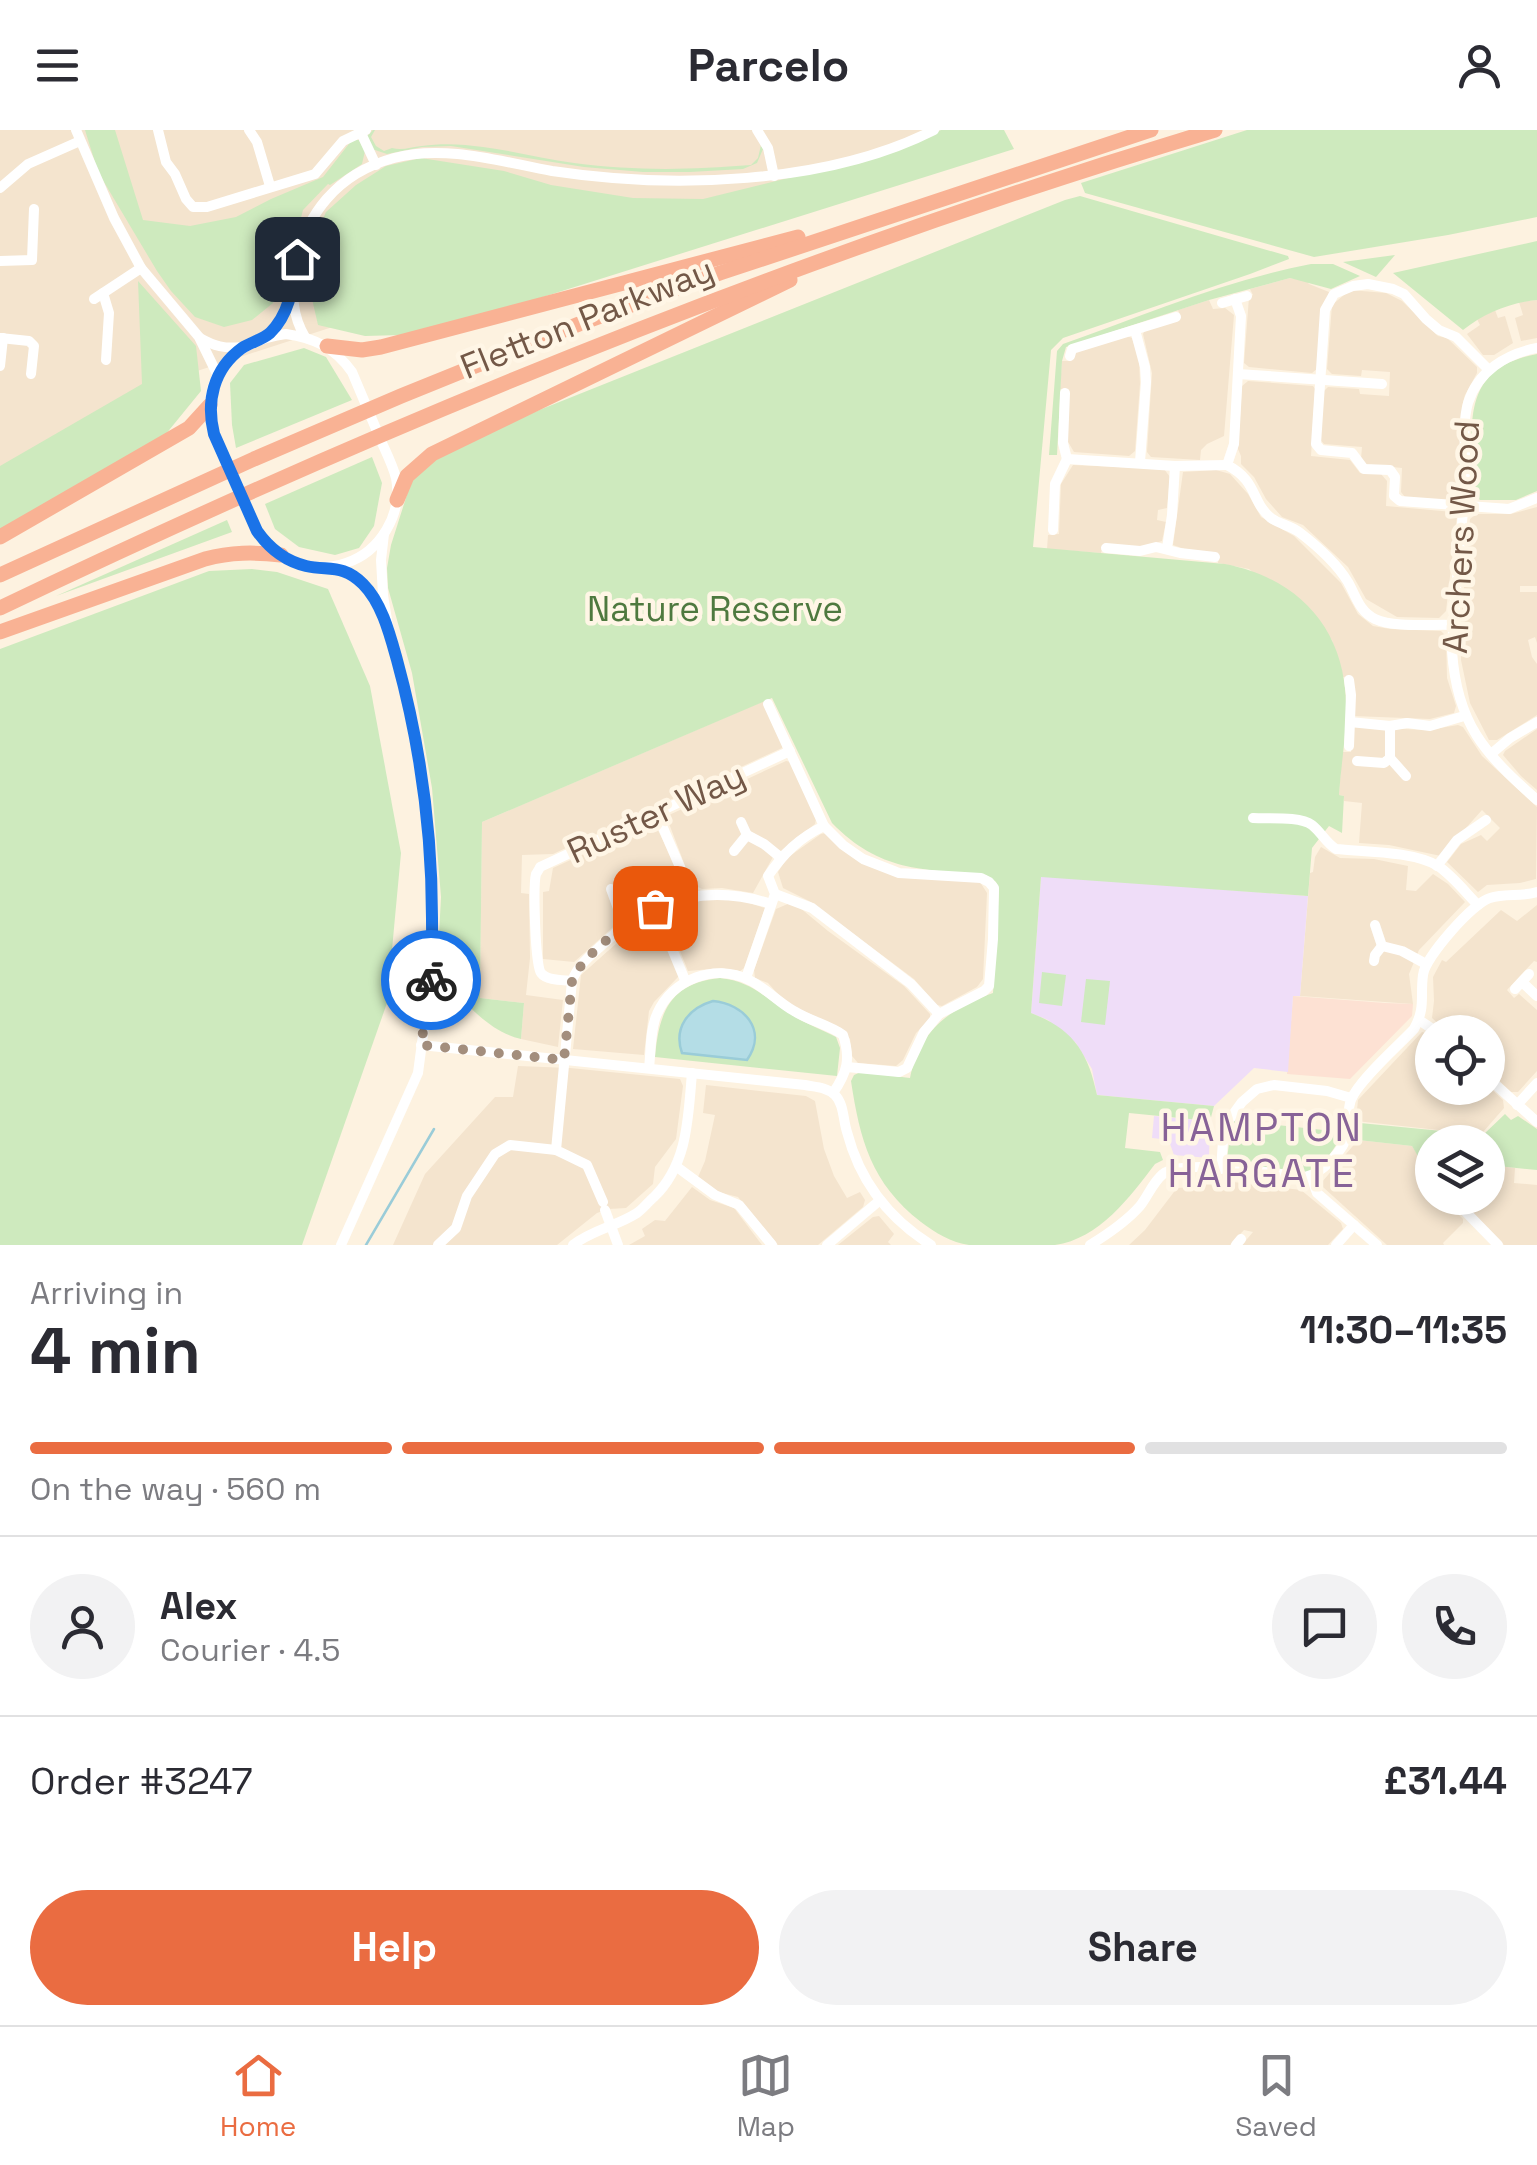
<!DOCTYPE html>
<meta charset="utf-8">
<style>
body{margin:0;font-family:"Space Grotesk",sans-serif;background:#f2f2f3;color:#2b2b33;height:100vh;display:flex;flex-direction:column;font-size:38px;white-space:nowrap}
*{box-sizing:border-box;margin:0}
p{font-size:32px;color:#7c7c81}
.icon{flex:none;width:55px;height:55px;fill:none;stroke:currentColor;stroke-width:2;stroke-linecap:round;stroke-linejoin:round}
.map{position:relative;height:1115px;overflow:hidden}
.details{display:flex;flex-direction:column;background:#fff;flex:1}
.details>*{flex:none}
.fabs{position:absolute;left:1415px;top:885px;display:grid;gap:20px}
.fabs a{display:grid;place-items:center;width:90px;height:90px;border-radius:50%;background:#fff;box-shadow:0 5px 15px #0003;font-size:50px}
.pin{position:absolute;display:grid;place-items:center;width:85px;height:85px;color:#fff;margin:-42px;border-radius:20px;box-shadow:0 5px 15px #0006}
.courier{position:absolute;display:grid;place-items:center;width:100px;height:100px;margin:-50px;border:8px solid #1a73e8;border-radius:50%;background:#fff;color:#222;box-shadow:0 2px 12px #0007}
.overview em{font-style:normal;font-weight:700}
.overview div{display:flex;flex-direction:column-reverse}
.overview{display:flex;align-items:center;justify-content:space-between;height:170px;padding:0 30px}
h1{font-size:65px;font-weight:700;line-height:75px}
.bar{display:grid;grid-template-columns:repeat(4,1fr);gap:15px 10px;align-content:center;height:120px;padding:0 30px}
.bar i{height:12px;border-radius:8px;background:#e1e1e2}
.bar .on{background:#ea6c41}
.bar p{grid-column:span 4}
.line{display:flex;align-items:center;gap:25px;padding:0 30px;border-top:2px solid #e1e1e2}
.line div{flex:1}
.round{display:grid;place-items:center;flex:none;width:105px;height:105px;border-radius:52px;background:#f2f2f3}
.button{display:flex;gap:20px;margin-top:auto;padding:20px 30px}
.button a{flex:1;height:115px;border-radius:60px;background:#ea6c41;color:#fff;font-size:40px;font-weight:700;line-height:115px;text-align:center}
.button a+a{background:#f2f2f3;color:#2b2b33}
header{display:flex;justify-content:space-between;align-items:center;height:130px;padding:0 30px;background:#fff;font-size:45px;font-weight:700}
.menu{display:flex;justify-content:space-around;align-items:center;height:140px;border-top:2px solid #e1e1e2;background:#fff;font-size:28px;color:#7c7c81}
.menu a{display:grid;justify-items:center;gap:5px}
.menu .on{color:#ea6c41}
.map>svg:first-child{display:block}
.residential{fill:#f4e4ce}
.commercial{fill:#fde1d3}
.education{fill:#efddf8}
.green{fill:#ceeabe}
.water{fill:#b4dde6;stroke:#9accd8;stroke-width:2.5}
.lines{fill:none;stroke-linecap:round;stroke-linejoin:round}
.stream{stroke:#9accd8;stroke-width:2.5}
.minor{stroke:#fff;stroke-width:10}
.highway{stroke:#f9b294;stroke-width:15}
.done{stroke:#a38e7d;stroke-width:10;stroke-dasharray:0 18}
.route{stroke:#1a73e8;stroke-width:12}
.labels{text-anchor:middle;stroke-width:9;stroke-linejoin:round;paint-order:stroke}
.street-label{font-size:35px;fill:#735847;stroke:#fff6e6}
.park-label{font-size:35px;fill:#4e793f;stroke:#fff6e6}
.quarter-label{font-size:40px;letter-spacing:2.5px;fill:#876297;stroke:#fff6e6}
</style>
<header><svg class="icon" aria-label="menu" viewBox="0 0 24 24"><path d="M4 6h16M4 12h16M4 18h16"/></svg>Parcelo<svg class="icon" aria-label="person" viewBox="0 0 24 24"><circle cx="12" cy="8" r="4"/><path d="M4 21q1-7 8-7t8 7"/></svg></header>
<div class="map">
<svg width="1537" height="1115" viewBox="0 0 1537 1115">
<rect width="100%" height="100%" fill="#fdf2e0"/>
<g class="residential">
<path d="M0 0H938L191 243 0 351Z"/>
<path d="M1290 148 1307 151 1309 154 1329 162 1324 179 1318 238 1312 243 1249 237 1244 233 1249 167 1253 165 1250 159Z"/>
<path d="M1350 160 1386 163 1402 171 1438 206 1447 208 1477 237V243L1465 265 1462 276 1460 345 1458 367 1455 371 1405 367 1401 362 1402 338 1364 334 1361 329 1362 317 1324 314 1319 308 1322 263 1328 257 1359 259 1360 264 1389 266 1390 242 1362 240 1361 246 1332 244 1327 239 1332 175Z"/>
<path d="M1209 170 1213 179 1225 178 1234 185 1224 306 1207 314 1201 320 1200 330 1151 327 1147 322 1152 243 1143 204 1146 198 1181 188 1178 180Z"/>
<path d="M1537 170V208L1521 211 1515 188 1523 185 1519 172Z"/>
<path d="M1495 180 1498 188 1505 186 1513 213 1494 225H1483L1467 204 1480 195 1477 189Z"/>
<path d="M1125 205 1132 208 1139 229 1140 254 1135 321 1129 326 1074 322 1067 310 1069 260 1060 259 1062 231H1071L1074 221Z"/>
<path d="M1248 251 1313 256 1315 259 1311 326 1350 330 1360 343 1381 344 1387 351 1386 376 1453 382 1457 386 1446 481 1439 488 1397 487 1366 469 1348 437 1303 395 1282 387 1266 369 1254 347 1241 334V326L1238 319 1242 256Z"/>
<path d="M1073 335 1164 339 1170 347 1167 378 1158 380 1157 390 1166 392 1162 411 1141 417 1103 415 1101 423 1047 419 1048 405 1059 404 1061 354Z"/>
<path d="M1216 340 1230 344 1248 364 1261 387 1294 406 1341 453 1358 484 1373 496 1390 499 1441 501 1446 506 1447 548 1456 576 1454 583 1430 589 1353 586 1352 546 1343 547 1332 510 1249 439 1218 433 1219 424 1193 422 1173 415 1183 342Z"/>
<path d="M1537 377V456H1520V462H1537V513L1535 507 1528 510 1532 527 1537 534V585L1497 610H1489L1470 573 1461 530V491L1470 389 1476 384H1511Z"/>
<path d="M764 571 783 614 782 618 553 724 522 725 521 763 529 764 530 828 526 865 563 870 558 917 521 909 524 873 480 868 482 692Z"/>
<path d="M1458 595 1463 597 1482 626 1537 677 1536 749 1520 753 1487 755 1478 762 1447 732 1461 714 1481 705 1487 711 1500 698 1482 680 1441 726 1389 715 1359 713 1362 673 1344 671V666L1339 665 1342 622H1351L1353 597 1428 600Z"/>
<path d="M1537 599V660L1521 646 1503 625 1505 621Z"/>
<path d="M786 631 791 632 816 689 815 694 773 727 753 763 722 758 702 759 692 754 668 691 669 685Z"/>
<path d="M649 694 656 696 679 744 681 756 676 764 648 774 621 790 574 832 543 829V762L549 761 553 738Z"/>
<path d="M826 703 860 731 980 752 987 763 983 849 977 857 942 876 937 875 914 849 811 772 783 758 778 742 787 728 821 704Z"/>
<path d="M1321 717 1340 728 1374 729 1408 736 1406 760 1416 761 1433 744 1448 754 1465 772 1419 820 1409 844 1413 874 1300 866 1310 743 1313 742 1315 727Z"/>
<path d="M708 769 740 770 765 778 744 838 739 842 722 838 688 841 665 784 667 779Z"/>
<path d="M790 773 799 777 828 801 904 856 930 884V889L916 903 903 930 896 936 858 933 852 926 850 909 841 898 786 873 768 853 755 848 754 840 776 779Z"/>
<path d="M1537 775V832L1534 831 1507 860 1514 868 1519 864 1537 880V941L1518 962H1511L1488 940V902H1447L1432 888 1434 871 1433 847 1442 830 1446 832 1501 780 1517 791Z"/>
<path d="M648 790 657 797 679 844 678 847 654 872 649 881 644 925 573 919 581 845 636 796Z"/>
<path d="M1422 902 1426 903 1432 908V958L1488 956 1503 970 1504 978 1483 1002 1484 1005 1356 991 1358 970Z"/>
<path d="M518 936 570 938 680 949 683 956 676 1009 655 1037 653 1054 626 1078 609 1079 597 1083 557 1115H393L425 1044 495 967H513Z"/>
<path d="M706 955 806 966 815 971 824 1019 834 1046 847 1068 860 1062 865 1070 863 1077 818 1115H778L738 1067 718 1062 698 1047 705 1031 715 985 703 983Z"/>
<path d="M1358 1010 1412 1016 1419 1027 1432 1029V1053L1429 1061 1431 1069 1438 1074 1447 1073 1463 1089V1093L1443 1113 1444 1115H1387L1323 1057 1322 1052Z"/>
<path d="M1488 1035 1515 1038 1514 1053 1537 1055V1115H1504L1461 1070 1456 1068H1488Z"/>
<path d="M1199 1048 1301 1060 1341 1093 1343 1099 1328 1115H1242L1253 1102 1244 1100 1230 1115H1129L1145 1100 1177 1058 1195 1057Z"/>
<path d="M692 1057 710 1070 734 1078 762 1115H629L645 1106 642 1099 655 1090 665 1091Z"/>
<path d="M879 1086 894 1104 888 1112 891 1115H838L873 1087Z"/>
</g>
<path class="commercial" d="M1293 866 1385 873 1413 874 1412 886 1350 949 1287 944Z"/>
<g class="education">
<path d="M1041 746 1308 766 1300 866H1293L1288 942 1254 938 1214 976 1097 965 1092 939 1076 913 1048 890 1031 883Z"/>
<path d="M1154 986 1210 991 1209 1028 1174 1025 1170 1014 1161 1009 1152 1008Z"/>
</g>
<g class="green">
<path d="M85 0H115L143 90 190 96 236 87 271 69 323 47 352 10H359L365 21 362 34 330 55 328 54 303 80 286 144 273 173 252 190 224 197 195 187 171 161 157 141 98 42Z"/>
<path d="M373 0H375L371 7 376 16 384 21 392 18C402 21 411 17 422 16 442 13 463 14 483 17 514 21 544 29 574 33 636 41 688 40 751 35L758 28 761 15 763 19 757 33 743 39 690 42H643L584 37 451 16 422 17 387 24 372 19 367 6Z"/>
<path d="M941 0H1004L1014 19 444 198 401 205 365 206 318 195 310 160 306 127 326 82 356 55 386 36 421 28 504 41 551 55 633 68 703 69 897 21Z"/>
<path d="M1247 0H1537V87L1448 105 1314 127 1085 63 1081 53Z"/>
<path d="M1080 66 1288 126 1289 129 1250 144 1063 208 1051 220 1033 417 1225 434C1297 448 1344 497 1346 572 1347 602 1341 634 1339 665L1344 666 1342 703 1329 696 1312 718 1308 766 1041 747 1031 883C1073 899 1088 922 1097 965L1214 976 1210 991 1129 983 1125 1018 1160 1022 1163 1030 1155 1034C1130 1067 1099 1109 1055 1115 1040 1115 1023 1115 1008 1115 996 1115 982 1115 969 1115 952 1113 934 1102 921 1092 871 1053 860 1010 851 951L854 945 861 942 910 948C920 900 949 879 993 863L999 759 996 752 986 745C921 739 880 742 832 693L772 568 482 692 480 868 524 873 521 909C486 901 462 868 437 843L441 767 432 658 412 543 388 458 387 438 391 415 411 352 425 334 459 312 1065 70Z"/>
<path d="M1537 111V170C1509 173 1485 183 1463 200L1393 143Z"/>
<path d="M1395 125 1376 147 1343 132Z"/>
<path d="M1311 134H1333L1360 146 1331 159 1290 148 1209 170 1066 217 1062 231 1057 325H1049L1057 221 1063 214C1144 185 1226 150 1311 134Z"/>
<path d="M138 151 196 216 201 261 161 310 0 401V336L142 254Z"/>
<path d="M304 218 326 227 352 270 236 318 232 295 230 253 244 235Z"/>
<path d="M1537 224V361L1516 370H1480L1472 361C1474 299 1456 239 1537 224Z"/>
<path d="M372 327 382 353 374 396 359 418 335 425 299 417 275 399 265 374Z"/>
<path d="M227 390 232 402 56 466Z"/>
<path d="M252 439 277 442 328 459 370 556 401 723 387 873 302 1115H0V519L209 441Z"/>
<path d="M1042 842 1066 845 1062 876 1039 873Z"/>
<path d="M720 848C752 851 766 869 792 885 806 894 821 899 836 907L840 918 837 946 655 927C659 882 670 853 720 848Z"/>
<path d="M1086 849 1110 851 1105 895 1081 892Z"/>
<path d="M1505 984 1511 990 1518 986 1537 999V1040L1488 1035V1012H1432V1029L1419 1028 1412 1016 1358 1010 1360 993 1483 1005Z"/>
<path d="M1232 990 1342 1002C1336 1020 1322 1036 1304 1043L1229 1033 1227 1029Z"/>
</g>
<path class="water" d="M713 871C744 874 768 900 747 930L682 923C673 897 689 878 713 871Z"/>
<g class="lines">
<path class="stream" d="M366 1115 434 999"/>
<g class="minor">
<path d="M76 0 114 88 141 138 199 207 218 246"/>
<path d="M158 0 166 32 175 44 186 69 193 77H207L315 44 343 11 366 0"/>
<path d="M249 0 257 12 270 56"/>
<path d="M757 0 768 18 774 46"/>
<path d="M361 3 376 35"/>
<path d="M0 58 28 34 80 11"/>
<path d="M0 131 32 130 34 79"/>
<path d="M103 163 109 183 106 230"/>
<path d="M94 169 141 138"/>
<path d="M1222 173 1247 166"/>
<path d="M1135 200 1145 237 1146 252 1140 332"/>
<path d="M286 204C315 208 335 218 352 242 362 266 372 289 382 313 387 324 393 336 396 348 403 384 380 422 346 433 322 441 294 437 274 420 254 404 246 377 236 355 227 334 214 313 211 291 203 240 240 210 286 204Z"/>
<path d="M267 206 279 192 291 165"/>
<path d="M305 207C292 185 292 166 295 141 303 85 338 43 394 28 445 14 502 32 552 41 671 59 826 55 934 0"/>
<path d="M0 208 29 211 34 216 31 244"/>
<path d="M200 208C214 216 225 219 241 217"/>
<path d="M1537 218C1506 224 1478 241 1468 273 1461 298 1467 325 1465 351 1462 408 1454 464 1452 521 1457 594 1484 623 1537 670"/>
<path d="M1070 226 1072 219 1176 187"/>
<path d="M0 236 3 208"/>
<path d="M1488 239 1456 207 1439 200 1426 189 1404 164 1393 159 1368 154 1353 156 1334 164 1325 180 1316 314 1321 320 1352 323 1364 339 1390 340 1395 347 1394 366 1400 371 1509 379 1537 368"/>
<path d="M1238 244 1382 254"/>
<path d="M1065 263 1063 313 1067 329"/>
<path d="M1227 335C1258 351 1251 372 1271 388 1279 394 1291 396 1299 402 1316 415 1337 434 1348 452 1356 466 1359 481 1375 489 1394 498 1431 494 1453 495"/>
<path d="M1227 335 1234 314 1241 186 1235 169"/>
<path d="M1053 400 1055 354 1067 329 1175 336 1227 335"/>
<path d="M1106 418 1140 421 1156 417 1180 423 1215 427"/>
<path d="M1167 418 1172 385 1175 336"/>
<path d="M333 437C362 448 369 460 383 486"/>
<path d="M768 574 824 696 843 715 863 729 899 743 981 748 989 752 994 758 993 809 989 856 984 861 939 884 924 902 907 938 899 942 847 937"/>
<path d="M1350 592 1390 596 1407 593 1430 596 1464 586"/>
<path d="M1390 596V628L1406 646"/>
<path d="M1349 616 1351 565 1349 550"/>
<path d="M1491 624 1510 608 1537 592"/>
<path d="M1357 631 1384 633 1390 628"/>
<path d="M657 684 686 751 691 767"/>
<path d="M1253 688C1268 689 1300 686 1312 695 1321 702 1326 713 1336 719 1365 722 1413 721 1438 736 1453 746 1466 763 1478 775"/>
<path d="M747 705 764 714 780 727"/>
<path d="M734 721 747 705 741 692"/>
<path d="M1437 736 1457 710 1486 690"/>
<path d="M611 759 619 781 629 792"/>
<path d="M775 764 812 778 911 854 939 884"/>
<path d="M655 778 685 850"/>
<path d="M1375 795 1382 816 1402 821 1426 834"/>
<path d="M1374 831 1375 825 1382 816"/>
<path d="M746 848 775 764 768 746C783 724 799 708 824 696"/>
<path d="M572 851C563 850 547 851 541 843 535 836 533 755 536 744 537 742 539 740 540 737L790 621"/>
<path d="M1522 852 1537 866"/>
<path d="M1515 859 1529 844"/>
<path d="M1419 890 1437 902"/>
<path d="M421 915 805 955C815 957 827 957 835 965 844 974 843 990 847 1002 860 1052 888 1088 931 1115"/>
<path d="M649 938C651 921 650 899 657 884 672 849 715 833 749 850 766 858 778 872 794 881 810 891 829 895 843 905 851 929 847 943 833 963"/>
<path d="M1488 948 1537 992"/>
<path d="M1517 975 1537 953"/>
<path d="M677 1037 715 1065 739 1075 772 1115"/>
<path d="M1221 1039 1224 997 1242 972 1257 959 1274 955 1327 961 1351 968"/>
<path d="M1311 1047 1317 1063 1377 1115"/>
<path d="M1447 1068 1458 1074 1498 1115"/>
<path d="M603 1072 587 1035 556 1020 572 851C578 835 590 826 602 815 651 769 707 753 771 774"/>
<path d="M605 1080 618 1115"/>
<path d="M341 1115 418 943 431 845 432 741 424 668 415 611 404 554 388 496 383 465 381 430 384 404"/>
<path d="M438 1115 456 1098 467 1066 495 1024 510 1015 556 1020"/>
<path d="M573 1115C592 1100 617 1096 637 1083 643 1079 648 1072 654 1067 688 1034 688 988 692 943"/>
<path d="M827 1115 879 1071"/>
<path d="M1090 1115C1108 1104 1126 1092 1140 1076 1148 1066 1153 1052 1163 1044 1181 1028 1278 1044 1305 1047 1322 1044 1344 1020 1348 1003 1350 990 1346 976 1354 964 1366 944 1397 917 1414 899 1426 877 1420 867 1423 845 1425 827 1473 773 1490 768 1505 763 1522 767 1537 762"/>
<path d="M1236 1115 1241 1109"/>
<path d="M1336 1115 1354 1095"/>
</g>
<g class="highway">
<path d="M327 216 362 220 381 217 798 107"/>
<path d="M397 370 407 346 432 324 790 150"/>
<path d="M0 407 189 298 210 275"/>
<path d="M0 445 254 329 401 266 579 194 720 143 1151 0"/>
<path d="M0 478C393 290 797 125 1215 0"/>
<path d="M0 502 205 429C231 422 254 422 281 425"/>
</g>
</g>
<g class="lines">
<path class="done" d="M431 850 421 915 564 930 572 851C582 825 630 789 655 778"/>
<path class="route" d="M297 129C293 155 290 184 270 203 262 210 251 212 242 218 213 239 206 272 214 304L257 401C269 418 285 431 306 436 329 441 343 434 363 454 382 473 390 505 397 530 420 614 432 702 432 788 432 809 433 830 431 850"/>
</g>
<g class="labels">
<g class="street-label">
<text transform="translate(587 188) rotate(-22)" y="12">Fletton Parkway</text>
<text transform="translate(1461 407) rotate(-87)" y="12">Archers Wood</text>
<text transform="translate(656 683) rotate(-25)" y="12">Ruster Way</text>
</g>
<g class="park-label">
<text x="715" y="491">Nature Reserve</text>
</g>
<g class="quarter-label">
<text x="1262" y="1011">HAMPTON<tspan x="1262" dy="46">HARGATE</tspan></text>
</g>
</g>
</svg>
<div class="fabs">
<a><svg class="icon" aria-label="locate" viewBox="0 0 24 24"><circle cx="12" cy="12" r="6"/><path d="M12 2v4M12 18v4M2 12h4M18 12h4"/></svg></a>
<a><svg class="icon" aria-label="layers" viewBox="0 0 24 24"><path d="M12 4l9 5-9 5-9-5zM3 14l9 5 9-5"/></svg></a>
</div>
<div class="pin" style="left:655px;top:778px;background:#ea580c"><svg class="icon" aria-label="bag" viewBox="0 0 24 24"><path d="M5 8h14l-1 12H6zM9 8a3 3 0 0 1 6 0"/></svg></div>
<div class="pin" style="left:297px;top:129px;background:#1f2937"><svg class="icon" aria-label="home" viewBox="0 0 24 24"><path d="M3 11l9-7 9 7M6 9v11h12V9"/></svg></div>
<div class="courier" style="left:431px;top:850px"><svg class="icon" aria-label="bike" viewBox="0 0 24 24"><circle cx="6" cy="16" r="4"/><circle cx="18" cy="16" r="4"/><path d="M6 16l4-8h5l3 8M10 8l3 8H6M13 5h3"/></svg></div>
</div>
<section class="details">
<div class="overview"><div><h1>4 min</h1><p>Arriving in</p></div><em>11:30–11:35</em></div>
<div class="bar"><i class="on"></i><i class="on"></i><i class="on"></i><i></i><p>On the way · 560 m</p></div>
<div class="line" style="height:180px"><a class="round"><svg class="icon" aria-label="person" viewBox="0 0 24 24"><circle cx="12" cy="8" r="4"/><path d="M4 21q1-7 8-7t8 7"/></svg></a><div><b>Alex</b><p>Courier · 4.5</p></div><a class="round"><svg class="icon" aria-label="chat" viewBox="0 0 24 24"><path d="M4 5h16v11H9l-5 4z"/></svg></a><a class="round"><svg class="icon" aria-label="phone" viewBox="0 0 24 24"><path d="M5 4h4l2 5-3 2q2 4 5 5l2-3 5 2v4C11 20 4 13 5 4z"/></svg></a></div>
<div class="line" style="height:130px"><div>Order #3247</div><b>£31.44</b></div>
<div class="button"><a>Help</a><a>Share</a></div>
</section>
<nav class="menu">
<a class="on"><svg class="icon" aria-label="home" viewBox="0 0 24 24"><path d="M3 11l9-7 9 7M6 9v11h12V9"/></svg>Home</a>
<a><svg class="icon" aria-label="map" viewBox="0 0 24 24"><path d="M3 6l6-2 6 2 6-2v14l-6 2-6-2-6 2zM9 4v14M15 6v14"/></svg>Map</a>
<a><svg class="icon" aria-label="saved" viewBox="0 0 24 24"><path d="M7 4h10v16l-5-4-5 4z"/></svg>Saved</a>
</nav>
